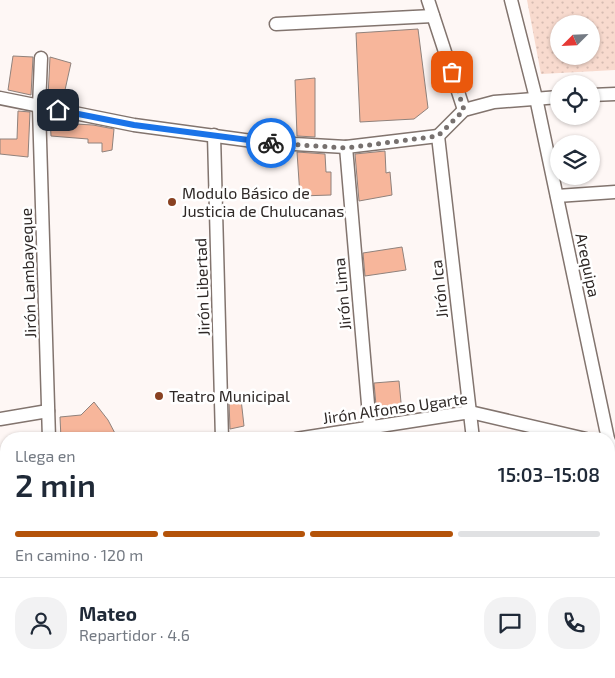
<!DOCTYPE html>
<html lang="es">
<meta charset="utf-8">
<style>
body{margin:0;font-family:"Exo 2",sans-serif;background:#f2f2f3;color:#1f2937;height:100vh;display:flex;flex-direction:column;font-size:19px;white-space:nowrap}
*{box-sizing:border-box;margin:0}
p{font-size:16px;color:#747a83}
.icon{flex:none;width:28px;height:28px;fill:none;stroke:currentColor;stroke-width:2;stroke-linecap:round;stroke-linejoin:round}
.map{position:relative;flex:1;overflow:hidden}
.side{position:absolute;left:0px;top:432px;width:615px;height:246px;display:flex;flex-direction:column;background:#fff;border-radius:20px 20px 0 0;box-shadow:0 1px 4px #0004}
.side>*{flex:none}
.needle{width:32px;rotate:246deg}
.buttons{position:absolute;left:550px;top:15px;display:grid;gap:10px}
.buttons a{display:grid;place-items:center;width:50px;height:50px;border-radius:50%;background:#fff;box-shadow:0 1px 4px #0004;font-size:25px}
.pin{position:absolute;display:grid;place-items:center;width:42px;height:42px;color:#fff;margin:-21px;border-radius:10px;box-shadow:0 2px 8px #0006}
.courier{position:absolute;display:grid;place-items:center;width:50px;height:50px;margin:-25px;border:4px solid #1a73e8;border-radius:50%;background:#fff;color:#222;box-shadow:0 1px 6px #0007}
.summary em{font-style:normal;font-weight:600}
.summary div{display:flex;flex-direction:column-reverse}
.summary{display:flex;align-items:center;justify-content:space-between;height:85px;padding:0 15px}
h1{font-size:32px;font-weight:600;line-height:38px}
.bar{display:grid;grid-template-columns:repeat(4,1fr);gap:8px 5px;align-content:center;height:60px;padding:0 15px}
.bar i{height:6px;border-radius:4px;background:#e0e1e3}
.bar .on{background:#b45309}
.bar p{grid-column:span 4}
.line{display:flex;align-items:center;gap:12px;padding:0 15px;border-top:1px solid #e0e1e3}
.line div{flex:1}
.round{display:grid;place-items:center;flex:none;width:52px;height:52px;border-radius:20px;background:#f2f2f3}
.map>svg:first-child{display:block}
.park{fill:url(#park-dots);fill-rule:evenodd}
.building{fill:#f7b69b;stroke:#90827c}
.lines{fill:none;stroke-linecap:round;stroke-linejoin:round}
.minor-casing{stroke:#82746e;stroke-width:15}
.minor{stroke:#fff;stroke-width:12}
.done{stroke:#77716f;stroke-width:5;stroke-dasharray:0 9}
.route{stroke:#1a73e8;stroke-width:6}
.poi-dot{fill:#894121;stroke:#fff;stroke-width:2}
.labels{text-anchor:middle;stroke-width:5;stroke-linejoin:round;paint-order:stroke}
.poi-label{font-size:16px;fill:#2f2927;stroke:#fff;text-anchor:start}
.street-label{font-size:16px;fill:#2f2927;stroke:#fff}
</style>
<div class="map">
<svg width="615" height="678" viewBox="0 0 615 678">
<defs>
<pattern id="park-dots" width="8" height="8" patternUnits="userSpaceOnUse" patternTransform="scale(1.25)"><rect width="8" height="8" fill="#f8dace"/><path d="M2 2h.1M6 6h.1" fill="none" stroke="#d5bbb1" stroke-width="1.8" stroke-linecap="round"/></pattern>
</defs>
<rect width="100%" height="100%" fill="#fef7f5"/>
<path class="park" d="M527 0H615V70L541 74ZM559 24H591V56H559Z"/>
<g class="building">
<path d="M418 29 428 108 414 119 360 122 356 33Z"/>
<path d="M13 56 33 57 31 95 8 90Z"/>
<path d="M50 57 71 63 63 99 48 97Z"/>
<path d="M315 78V137L297 136 295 80Z"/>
<path d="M18 111 30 112 28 157 0 154V139H17Z"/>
<path d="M50 118 75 122V124L93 125 114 129 112 150 102 152V143H88V139L51 136Z"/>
<path d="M385 151 386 173 390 172 392 195 359 201 355 154Z"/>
<path d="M297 152 325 154 326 172H331V195L300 196Z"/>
<path d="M402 247 406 270 365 276 363 253Z"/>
<path d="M399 381 402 413H383L376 405 374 383Z"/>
<path d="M241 399 244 426 230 429 229 401Z"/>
<path d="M94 402 108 420 118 439H61L60 417 81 415Z"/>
</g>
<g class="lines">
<defs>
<g id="minor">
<path d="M428 0 464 110"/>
<path d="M511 0 536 98 608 439"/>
<path d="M276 24 433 16"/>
<path d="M41 58 39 107 49 439"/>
<path d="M591 95 615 94"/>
<path d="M0 98 134 125 260 142 346 147 438 136"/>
<path d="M214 135 222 439"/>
<path d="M438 136 473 439"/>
<path d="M438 136 464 110 494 102 559 97"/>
<path d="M346 147 371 439"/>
<path d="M557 196 615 192"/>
<path d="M0 419 48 411"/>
<path d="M296 439 470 412 586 439"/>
<path d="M609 441 615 472"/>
<path d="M609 646 615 645"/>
<path d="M58 672 59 678"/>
<path d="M228 672V678"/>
<path d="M391 672V678"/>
<path d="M504 672V678"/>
<path d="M441 678 465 672"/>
</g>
</defs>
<use href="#minor" class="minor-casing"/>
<use href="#minor" class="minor"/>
</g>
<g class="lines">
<path class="done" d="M271 143 346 148 438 136 464 110 452 72"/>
<path class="route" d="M58 110 134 125 271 143"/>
</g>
<g class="poi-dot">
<circle cx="172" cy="202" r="5"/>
<circle cx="159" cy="396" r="5"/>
</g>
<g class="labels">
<g class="poi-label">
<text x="182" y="199">Modulo Básico de<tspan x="182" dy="18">Justicia de Chulucanas</tspan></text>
<text x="169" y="402">Teatro Municipal</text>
</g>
<g class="street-label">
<text transform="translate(588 265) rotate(78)" y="6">Arequipa</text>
<text transform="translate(28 273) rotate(-92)" y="6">Jirón Lambayeque</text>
<text transform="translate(202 287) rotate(-92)" y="6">Jirón Libertad</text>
<text transform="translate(439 289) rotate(-96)" y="6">Jirón Ica</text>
<text transform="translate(342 294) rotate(-95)" y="6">Jirón Lima</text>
<text transform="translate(395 408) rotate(-8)" y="6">Jirón Alfonso Ugarte</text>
</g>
</g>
</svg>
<div class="buttons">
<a><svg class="needle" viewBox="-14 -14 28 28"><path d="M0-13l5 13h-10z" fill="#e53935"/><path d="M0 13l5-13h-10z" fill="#747a83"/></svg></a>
<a><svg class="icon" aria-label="locate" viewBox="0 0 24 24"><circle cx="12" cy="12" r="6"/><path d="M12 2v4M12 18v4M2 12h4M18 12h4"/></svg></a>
<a><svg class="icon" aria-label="layers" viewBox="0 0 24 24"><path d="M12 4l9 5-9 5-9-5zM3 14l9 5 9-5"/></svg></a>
</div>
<div class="pin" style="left:452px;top:72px;background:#ea580c"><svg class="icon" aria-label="bag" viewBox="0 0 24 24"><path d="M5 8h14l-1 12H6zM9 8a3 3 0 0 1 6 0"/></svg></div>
<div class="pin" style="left:58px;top:110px;background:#1f2937"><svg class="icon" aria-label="home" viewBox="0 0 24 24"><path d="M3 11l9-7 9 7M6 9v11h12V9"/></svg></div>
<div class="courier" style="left:271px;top:143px"><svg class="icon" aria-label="bike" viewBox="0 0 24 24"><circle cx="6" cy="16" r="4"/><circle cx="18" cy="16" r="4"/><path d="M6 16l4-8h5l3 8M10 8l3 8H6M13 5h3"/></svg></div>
<section class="side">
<div class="summary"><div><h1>2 min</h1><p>Llega en</p></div><em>15:03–15:08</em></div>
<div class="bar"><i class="on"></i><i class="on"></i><i class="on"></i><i></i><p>En camino · 120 m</p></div>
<div class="line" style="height:90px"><a class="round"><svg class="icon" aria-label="person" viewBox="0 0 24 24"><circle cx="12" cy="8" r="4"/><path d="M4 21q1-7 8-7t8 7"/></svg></a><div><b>Mateo</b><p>Repartidor · 4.6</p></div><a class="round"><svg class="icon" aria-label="chat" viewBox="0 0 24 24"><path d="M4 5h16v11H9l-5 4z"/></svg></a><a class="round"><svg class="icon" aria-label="phone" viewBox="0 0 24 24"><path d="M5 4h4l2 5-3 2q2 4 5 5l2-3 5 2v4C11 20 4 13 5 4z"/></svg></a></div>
</section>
</div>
